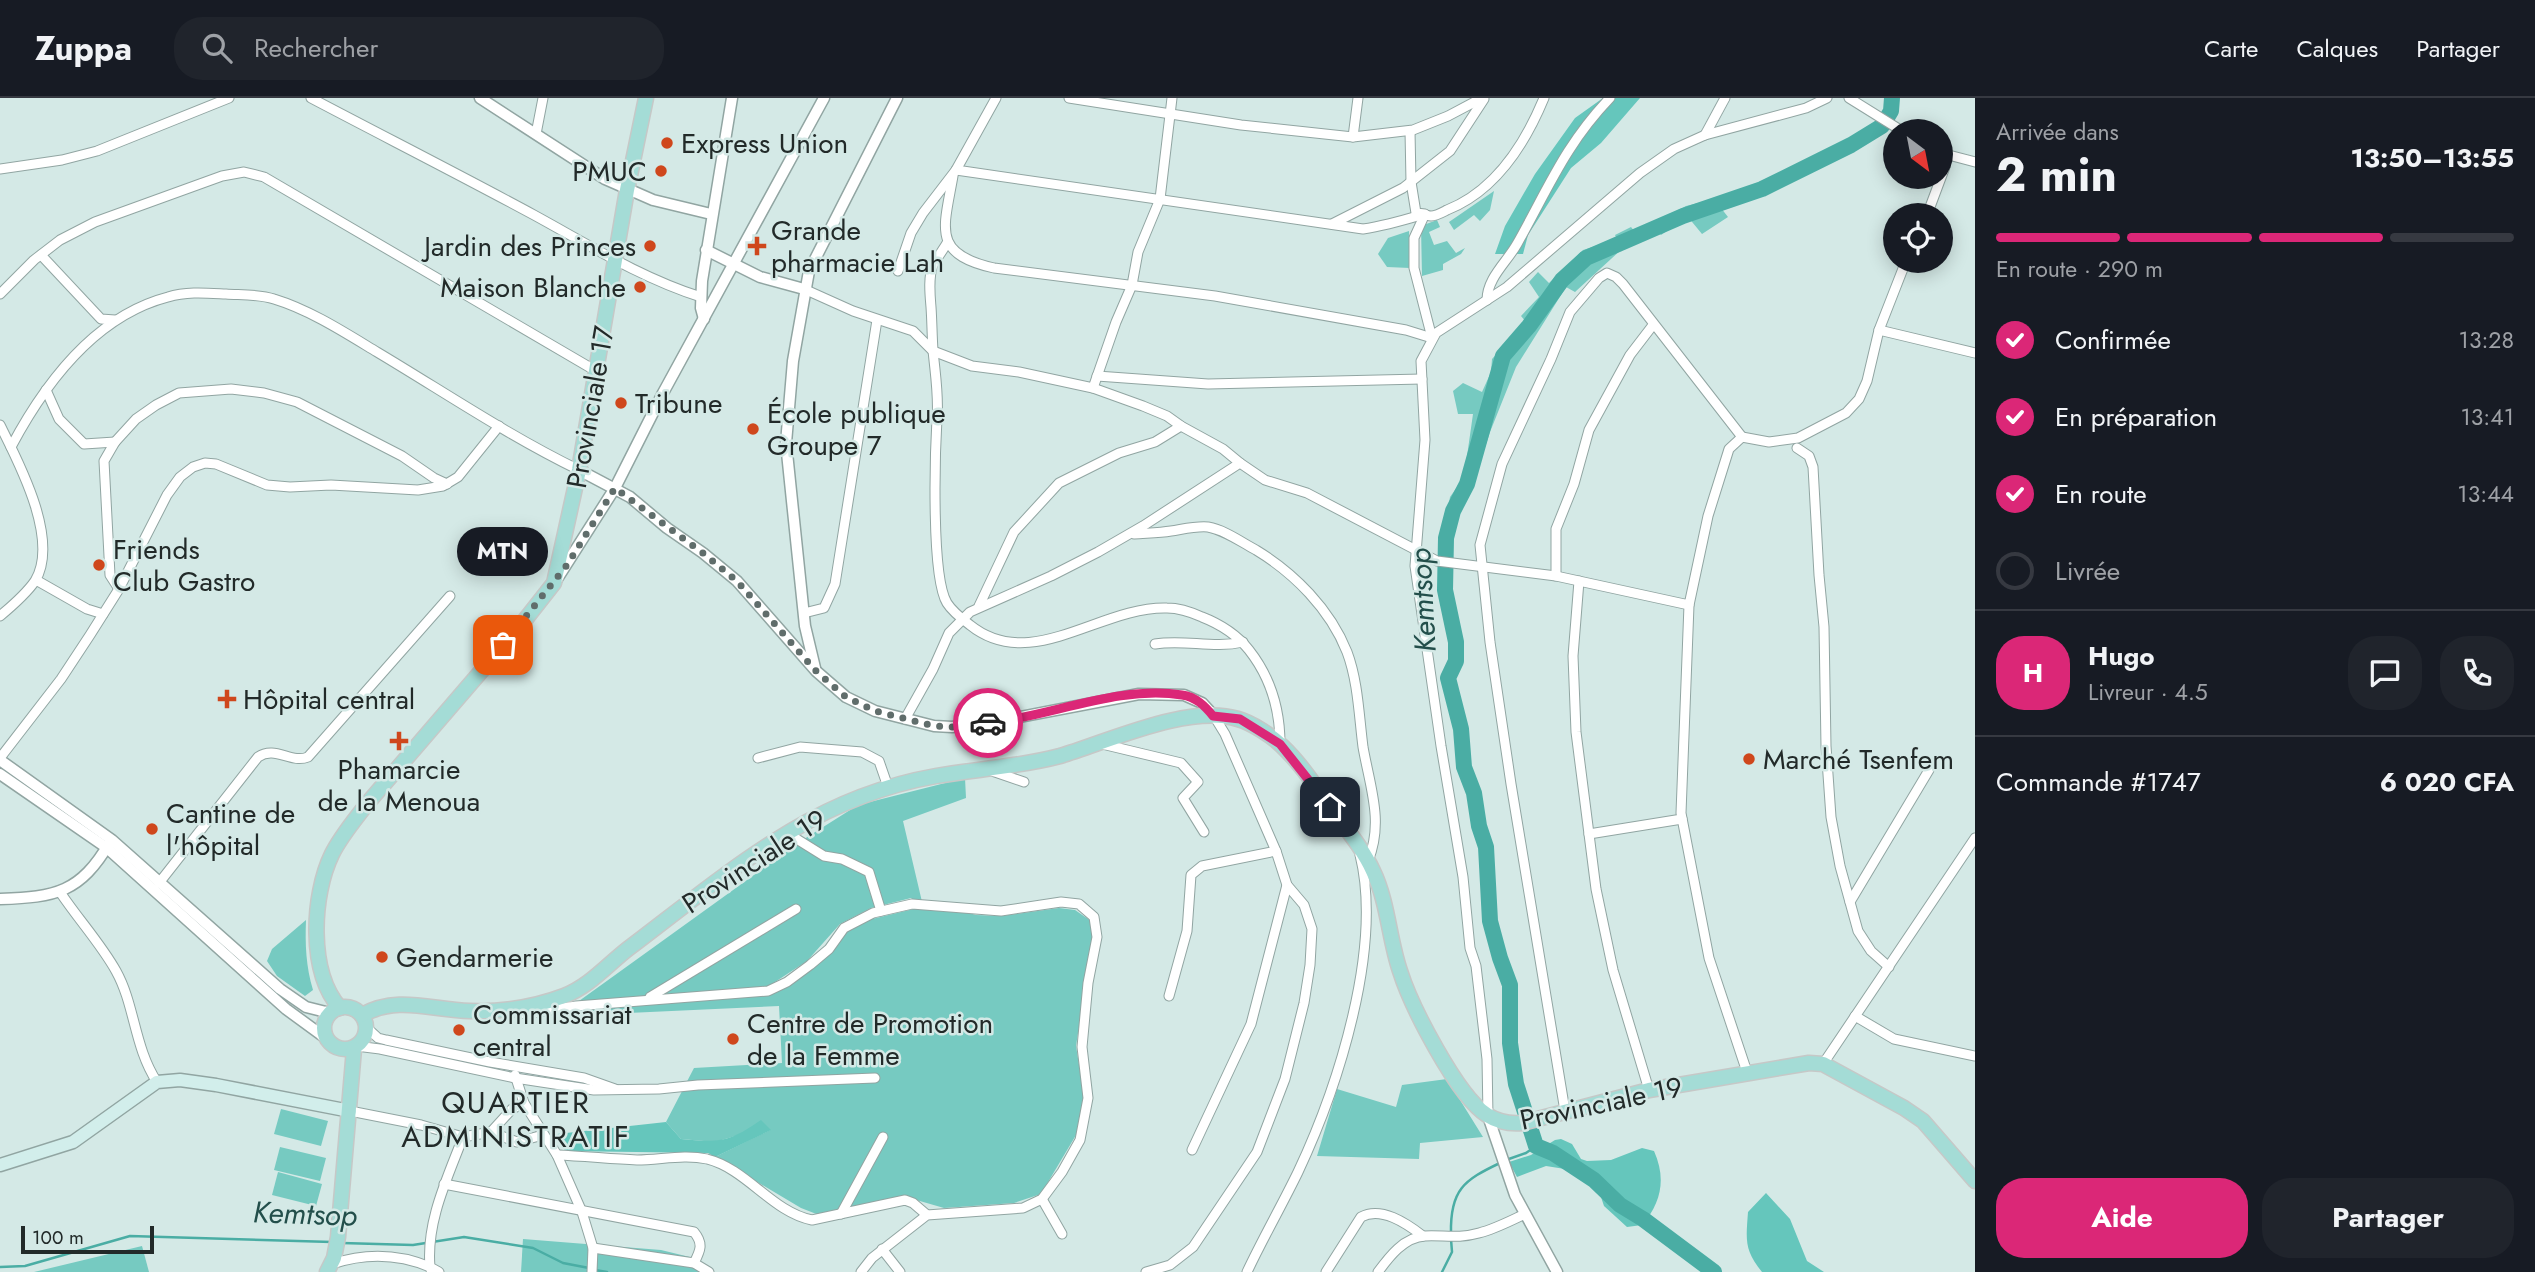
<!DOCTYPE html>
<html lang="fr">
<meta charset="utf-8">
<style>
body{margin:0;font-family:Jost,sans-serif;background:#20242c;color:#f1f3f6;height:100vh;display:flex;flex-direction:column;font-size:26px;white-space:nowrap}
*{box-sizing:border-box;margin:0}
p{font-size:23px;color:#9ea1a6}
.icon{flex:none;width:38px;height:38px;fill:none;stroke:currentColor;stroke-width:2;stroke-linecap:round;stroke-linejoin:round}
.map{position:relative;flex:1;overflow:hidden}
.details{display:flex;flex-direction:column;background:#171b24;width:560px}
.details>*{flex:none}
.needle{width:46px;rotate:148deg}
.controls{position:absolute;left:1883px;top:21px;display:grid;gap:14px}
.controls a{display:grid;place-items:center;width:70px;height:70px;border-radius:50%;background:#171b24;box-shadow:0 4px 18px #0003;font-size:35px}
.scale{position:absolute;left:21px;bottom:18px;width:133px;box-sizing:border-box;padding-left:7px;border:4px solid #222a29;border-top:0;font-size:19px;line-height:24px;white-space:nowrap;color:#222a29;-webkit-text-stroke:5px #d4e9e6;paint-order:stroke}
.pin{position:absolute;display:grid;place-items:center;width:60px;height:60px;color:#fff;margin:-30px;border-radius:14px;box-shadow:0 4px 10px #0006}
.courier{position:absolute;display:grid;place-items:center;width:70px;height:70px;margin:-35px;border:5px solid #db2777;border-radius:50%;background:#fff;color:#222;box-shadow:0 2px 9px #0007}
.bubble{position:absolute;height:49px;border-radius:24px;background:#171b24;box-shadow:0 4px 18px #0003;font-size:23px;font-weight:700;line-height:49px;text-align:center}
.head em{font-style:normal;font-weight:700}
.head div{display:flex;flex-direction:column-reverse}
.head{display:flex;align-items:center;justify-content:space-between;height:119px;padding:0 21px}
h1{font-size:46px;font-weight:700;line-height:52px}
.bar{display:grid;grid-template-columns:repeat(4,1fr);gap:10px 7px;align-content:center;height:84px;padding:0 21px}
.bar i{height:9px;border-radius:5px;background:#363941}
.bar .active{background:#db2777}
.bar p{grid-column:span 4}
.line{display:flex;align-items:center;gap:18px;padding:0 21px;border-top:2px solid #363941}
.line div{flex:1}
.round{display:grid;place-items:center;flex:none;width:74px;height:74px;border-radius:28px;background:#20242c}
ol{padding:0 21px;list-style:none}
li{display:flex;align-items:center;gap:21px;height:77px}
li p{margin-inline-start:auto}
li .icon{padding:7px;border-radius:50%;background:#db2777;color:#fff;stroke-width:4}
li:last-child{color:#9ea1a6}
li i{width:38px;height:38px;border:4px solid #363941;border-radius:50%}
.cta{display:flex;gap:14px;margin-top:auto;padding:14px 21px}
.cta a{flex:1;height:80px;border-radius:28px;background:#db2777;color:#fff;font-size:28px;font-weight:700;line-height:80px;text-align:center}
.cta a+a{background:#20242c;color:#f1f3f6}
header{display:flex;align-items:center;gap:42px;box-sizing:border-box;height:98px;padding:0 35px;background:#171b24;border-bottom:2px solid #363941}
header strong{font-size:33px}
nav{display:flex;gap:38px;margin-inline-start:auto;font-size:24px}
.search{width:490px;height:63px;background:#20242c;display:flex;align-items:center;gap:18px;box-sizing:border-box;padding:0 24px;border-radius:28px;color:#9ea1a6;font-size:26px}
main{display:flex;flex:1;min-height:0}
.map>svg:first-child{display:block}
.green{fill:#76cac1;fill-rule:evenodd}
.forest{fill:#65c6bc}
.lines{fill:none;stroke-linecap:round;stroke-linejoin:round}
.stream{stroke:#4aada4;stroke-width:2.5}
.river{stroke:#4aada4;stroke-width:16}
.minor-casing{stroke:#91a5a2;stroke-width:11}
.tertiary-casing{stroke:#91a5a2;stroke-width:13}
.secondary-casing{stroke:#91a5a2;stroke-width:15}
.primary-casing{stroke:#c6c8c7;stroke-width:17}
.minor{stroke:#fff;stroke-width:9}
.tertiary{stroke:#fff;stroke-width:10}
.secondary{stroke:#d2eeeb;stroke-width:12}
.primary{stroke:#a4dcd6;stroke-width:14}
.done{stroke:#606d6b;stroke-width:7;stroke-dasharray:0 12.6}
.route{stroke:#db2777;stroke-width:9}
.poi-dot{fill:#cf471c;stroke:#d4e9e6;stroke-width:2.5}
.labels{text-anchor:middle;stroke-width:5;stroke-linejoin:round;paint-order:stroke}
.poi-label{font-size:28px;fill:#222a29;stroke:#d4e9e6;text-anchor:start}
.street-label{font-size:28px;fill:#222a29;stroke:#d4e9e6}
.water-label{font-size:30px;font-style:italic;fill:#234f4b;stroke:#d4e9e6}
.neighbourhood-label{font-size:30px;letter-spacing:2px;fill:#222a29;stroke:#d4e9e6}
</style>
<header>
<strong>Zuppa</strong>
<div class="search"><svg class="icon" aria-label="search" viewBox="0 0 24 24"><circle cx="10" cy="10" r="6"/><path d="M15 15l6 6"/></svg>Rechercher</div>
<nav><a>Carte</a><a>Calques</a><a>Partager</a></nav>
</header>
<main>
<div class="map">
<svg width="1975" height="1174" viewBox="0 0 1975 1174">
<rect width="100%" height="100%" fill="#d4e9e6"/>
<g class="green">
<path d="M1494 93 1490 112 1480 123 1474 117 1454 132 1449 124Z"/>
<path d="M1714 101 1728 119 1702 136 1688 119 1661 137 1658 133 1623 150 1575 194 1566 189 1516 269 1490 334 1472 389 1461 403 1450 458 1441 455 1450 399 1464 379 1473 316H1458L1453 293 1463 285 1482 294 1491 274 1492 261 1526 224 1521 218 1539 199 1529 184 1538 174 1549 185 1583 152 1617 141 1615 137 1631 129 1635 134 1686 108Z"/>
<path d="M1437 122 1440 129 1429 134 1434 147 1447 143 1456 155 1465 150 1461 156 1443 166V172L1422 178 1421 128Z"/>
<path d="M1409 133 1410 170 1387 169 1378 156 1388 140Z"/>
<path d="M965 680 966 700 903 723 923 808 948 809 976 817 1001 818 1059 810 1075 812 1091 823 1093 839 1076 948 1084 998 1076 1037 1041 1096 1014 1105 944 1110 906 1099 842 1110 819 1117 801 1110 715 1059 770 1032 742 1036 715 1044 681 1041 666 1024 694 970 782 965 779 908 563 918 560 907 579 903 801 743 858 707ZM911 800 922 809 872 821 844 835 831 855 776 894 775 884 807 863 840 826 871 810Z"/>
<path d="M306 822C305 846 306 869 313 892L305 898 277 878 267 863 272 851Z"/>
<path d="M1447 981 1483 1039 1420 1045 1419 1061 1317 1058 1337 991 1396 1009 1402 987Z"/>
<path d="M281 1011 328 1023 321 1048 274 1036Z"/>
<path d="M280 1049 326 1060 320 1083 274 1072Z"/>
<path d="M278 1074 322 1086 316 1108 272 1097Z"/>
<path d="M523 1141 661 1152 698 1161 712 1174H521Z"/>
<path d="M142 1148 149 1174H34Z"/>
</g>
<g class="forest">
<path d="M1603 0H1640L1601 45 1571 70 1528 137 1523 156H1495L1505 128 1535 76 1575 20Z"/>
<path d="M761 1022 771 1032 715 1059 708 1055 565 1053 557 1036 666 1024 681 1041C720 1045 729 1044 761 1022Z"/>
<path d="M1561 1041 1572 1046 1581 1061 1587 1063 1611 1062 1642 1050 1654 1053C1666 1080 1662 1104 1642 1127L1627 1129 1604 1108 1598 1090 1591 1080 1565 1071 1546 1068 1517 1079 1509 1064 1531 1057 1555 1042Z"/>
<path d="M1766 1095 1790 1121 1807 1163 1824 1174H1762C1744 1152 1746 1142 1748 1114Z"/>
</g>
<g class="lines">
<g class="stream">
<path d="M1506 1062 1526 1055 1536 1048"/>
<path d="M1451 1135C1450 1092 1464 1082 1500 1065"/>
<path d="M342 1145 413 1147 464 1139 533 1150 563 1165 589 1170"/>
<path d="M0 1169 25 1168 130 1138 332 1144"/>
<path d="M595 1172 607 1174"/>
<path d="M1442 1174 1452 1154 1451 1141"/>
</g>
<path class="river" d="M1714 1174 1643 1121 1620 1107 1594 1082 1553 1055 1536 1048 1516 986 1510 945V887L1500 860 1490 823 1486 749 1479 728 1474 695 1464 669 1461 631 1448 580 1456 563V544L1445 492 1446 440 1453 413 1467 386 1503 258 1529 228 1562 182 1586 160 1683 118 1762 91 1851 47 1882 28 1891 13 1892 0"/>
<defs>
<g id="minor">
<path d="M311 0C385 39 460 77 534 117 589 147 641 180 701 199"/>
<path d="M1069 0 1241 27 1353 39 1413 32 1448 18 1482 0"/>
<path d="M1849 0 1902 33"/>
<path d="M1410 33 1411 84 1416 115 1425 116 1414 140V170L1432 240"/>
<path d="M536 36 543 0"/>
<path d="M1705 37 1725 0"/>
<path d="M1353 39 1358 0"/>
<path d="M1941 55 1975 64"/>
<path d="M0 71 62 62 97 53 229 0"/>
<path d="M956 72 1363 131C1383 128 1401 123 1421 117 1424 116 1428 118 1431 118 1436 118 1443 114 1447 112 1495 93 1525 46 1544 0"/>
<path d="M953 78C944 130 931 156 994 170L1215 198 1406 232 1432 240"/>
<path d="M1927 117 1945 69 1941 57"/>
<path d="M1332 126 1403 90 1450 53 1484 1"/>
<path d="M947 145C943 152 937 160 933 167 928 179 930 197 931 209 932 223 932 238 933 252 935 275 939 297 937 320 935 355 931 479 947 505 952 513 962 521 970 527 1031 576 1100 508 1167 510 1179 510 1191 514 1202 519 1220 526 1237 537 1249 552 1271 580 1280 610 1280 646"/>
<path d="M41 157 101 221 115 222"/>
<path d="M898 173 911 135 923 115 956 72 996 0"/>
<path d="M804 191 853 213 913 233 933 253 972 268 1019 274 1093 290 1143 308 1167 318 1181 328 1223 351 1240 365"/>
<path d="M0 196 34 162 60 142 95 124 222 78 244 74 264 79 596 273"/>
<path d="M1487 202C1487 180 1507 164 1517 146 1548 91 1565 47 1610 0"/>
<path d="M1879 232 1975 255"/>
<path d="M1097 278 1208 286 1422 281"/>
<path d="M1093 290 1116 224 1132 187 1138 154 1160 101 1172 0"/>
<path d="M46 292 59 321 84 346 115 344"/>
<path d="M0 327C19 365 60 442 35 483 26 496 12 508 0 518"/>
<path d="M11 349C45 285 95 218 168 199 187 193 207 195 226 196 241 197 259 196 274 201 310 212 344 234 377 254 444 294 509 338 579 372"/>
<path d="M1797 350 1809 358 1813 369 1819 477 1824 529 1826 648 1831 719 1840 768 1858 833 1871 853 1889 869"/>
<path d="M1134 436C1146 435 1159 435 1171 433 1184 431 1195 428 1208 429 1225 432 1241 444 1256 452 1294 475 1330 511 1347 554 1358 583 1359 618 1363 649 1370 689 1384 724 1368 763"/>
<path d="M1556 478V431L1574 386 1589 332 1630 257 1653 227"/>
<path d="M36 482 87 511 103 516"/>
<path d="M1579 483 1573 558 1576 634 1596 791 1613 872 1649 992"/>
<path d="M119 491 110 477 104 363 115 344 136 321 156 307 179 295 231 291 264 295 297 304 402 358 434 380 447 386"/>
<path d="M1689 507 1681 715 1709 860 1748 977"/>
<path d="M979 508 1014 434 1059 385 1119 355 1155 344 1181 328"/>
<path d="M804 515 824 510 835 486 877 222"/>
<path d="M1155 546C1185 541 1213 551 1243 544"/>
<path d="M905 621 933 571 949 535 970 514 1051 478 1098 454 1143 428 1240 365 1265 382 1307 395 1437 463 1556 478 1689 507 1708 418 1729 351 1742 339 1769 344 1798 340 1846 315 1859 301 1867 283 1879 232 1906 163"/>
<path d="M1102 646 1181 665 1198 684 1183 700 1204 734"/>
<path d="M0 660 61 581 90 537 119 491 167 397 180 379 193 369 205 365 216 366 267 387 290 389 331 387 418 392 443 388 458 379 499 328"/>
<path d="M758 660 800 649 862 654 879 663 888 689"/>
<path d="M992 673 1024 684"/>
<path d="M787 735 824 758 842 761 869 774 881 813"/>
<path d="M1589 736 1682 721"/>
<path d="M159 785 258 659C275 647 291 666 308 659L450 498"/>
<path d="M60 794C78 821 101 846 116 873 135 907 134 949 157 984"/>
<path d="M1850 804 1929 672"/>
<path d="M1169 898 1187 833 1191 777 1202 768 1276 753"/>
<path d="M650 899 796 811"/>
<path d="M516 914 526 916 576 908 768 893 787 884 810 867 829 851 844 830 873 815 912 806 1001 813 1061 804 1079 806 1094 819 1097 839 1088 885 1082 949 1088 1000 1080 1042 1062 1074 1042 1101 1023 1110 927 1117 872 1160 861 1174"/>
<path d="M1855 918 1894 941 1975 958"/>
<path d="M366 929 378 940 386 942 490 964 584 980 615 991"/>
<path d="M356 948 380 951 515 980 594 992 659 991 698 987 875 980"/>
<path d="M1823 966 1975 740"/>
<path d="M515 977 524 1005 557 1057 582 1114 593 1150 592 1174"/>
<path d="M350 1013 421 1027 463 1039C447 1081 426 1124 430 1169L439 1174"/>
<path d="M1565 1013 1511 686 1490 544 1480 447 1502 366 1551 261 1570 214 1599 180 1607 175 1616 179 1623 186 1742 339"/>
<path d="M1488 1018 1487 961 1476 868 1470 850 1463 779 1441 648 1415 468 1425 342 1421 263 1436 235 1507 189 1640 75 1674 51 1705 37 1806 10 1827 0"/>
<path d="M491 1034 512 1011 524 1005"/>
<path d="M463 1039 491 1034 517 1044 543 1037"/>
<path d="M1192 1052 1251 926 1287 787"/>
<path d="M557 1057C584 1058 611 1061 637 1062 660 1062 684 1056 707 1061 747 1071 772 1114 812 1122L905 1102 913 1105 927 1117"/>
<path d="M444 1086 694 1134C704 1146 700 1153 694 1165"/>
<path d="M1042 1101 1062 1136"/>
<path d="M841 1116 883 1039"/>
<path d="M593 1150 694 1165 709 1174"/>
<path d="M882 1151 900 1174"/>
<path d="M332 1166C365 1155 399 1156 430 1169L431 1172"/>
<path d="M1146 1174 1170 1167 1193 1149 1257 1054 1285 981 1304 905 1310 867 1312 831 1304 807 1287 787 1276 753 1225 636 1214 618"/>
<path d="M1247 1174C1263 1140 1282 1107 1298 1074 1338 989 1383 850 1360 757"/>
<path d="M1326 1174 1361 1119C1381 1108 1406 1125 1423 1138"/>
<path d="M1378 1174C1389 1159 1404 1139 1425 1138 1444 1137 1458 1141 1479 1135 1495 1131 1510 1123 1525 1116"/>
</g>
<g id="tertiary">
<path d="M480 0 605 81 653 102 711 116"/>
<path d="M706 152 760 179 804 191"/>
<path d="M704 221 701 210 702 183 732 0"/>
<path d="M579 372 630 399 667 430 703 455 737 483 816 573 846 599 875 613 934 628 952 629 994 624 1139 596 1184 597 1202 605 1214 618"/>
<path d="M557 481 615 390 663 295 824 0"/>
<path d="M815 570 805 528 786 345 793 263 809 173 897 0"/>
<path d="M0 662 112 742 280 891 306 909 330 915"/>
<path d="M0 676 107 750 286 911 327 941"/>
<path d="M0 801C56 799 80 795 110 744"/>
<path d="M1488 1018 1515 1097 1557 1174"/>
</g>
<path id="secondary" d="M0 1067 73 1044 157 984 180 982 216 987 350 1013"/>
<g id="primary">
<circle cx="345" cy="930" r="21"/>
<path d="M340 910C308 874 312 797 332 756 341 738 354 723 366 707L521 527 554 485 579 372 627 92 646 0"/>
<path d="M362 917C398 897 431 912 470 913 501 914 535 909 564 898 590 888 608 866 629 850 682 810 734 767 791 733 836 706 885 687 936 678 977 671 1019 669 1060 658 1110 643 1188 606 1238 621 1252 625 1272 638 1282 648 1300 665 1314 686 1328 706 1344 728 1362 749 1373 773 1388 804 1389 841 1400 873 1411 908 1457 998 1487 1017 1498 1024 1510 1026 1522 1025L1649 992 1809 965 1823 966 1904 1010 1923 1023 1975 1083"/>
<path d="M327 1174 334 1160 338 1139 354 951"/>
</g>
</defs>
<use href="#minor" class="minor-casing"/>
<use href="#tertiary" class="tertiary-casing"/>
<use href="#secondary" class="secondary-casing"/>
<use href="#primary" class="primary-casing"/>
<use href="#minor" class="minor"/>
<use href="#tertiary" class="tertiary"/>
<use href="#secondary" class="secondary"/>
<use href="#primary" class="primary"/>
</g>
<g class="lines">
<path class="done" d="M503 547 567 467 615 390 703 455 737 483 816 573 846 599 875 613 934 628 952 629 988 625"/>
<path class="route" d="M988 625C1052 618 1118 587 1182 597 1196 599 1205 608 1213 618L1240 621 1280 646 1330 709"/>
</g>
<g class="poi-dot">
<circle cx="667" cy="45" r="7"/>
<circle cx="661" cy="73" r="7"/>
<circle cx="650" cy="148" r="7"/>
<path d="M753.5 137.5h7v7h7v7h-7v7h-7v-7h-7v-7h7z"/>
<circle cx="640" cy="189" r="7"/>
<circle cx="621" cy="305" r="7"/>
<circle cx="753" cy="331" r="7"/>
<circle cx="99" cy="467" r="7"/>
<path d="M223.5 590.5h7v7h7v7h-7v7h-7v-7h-7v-7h7z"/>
<path d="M395.5 632.5h7v7h7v7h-7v7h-7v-7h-7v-7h7z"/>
<circle cx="1749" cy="661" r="7"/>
<circle cx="152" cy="731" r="7"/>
<circle cx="382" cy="859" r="7"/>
<circle cx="459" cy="932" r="7"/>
<circle cx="733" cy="941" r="7"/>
</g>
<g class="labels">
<g class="poi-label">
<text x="681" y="55">Express Union</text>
<text x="647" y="83" text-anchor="end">PMUC</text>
<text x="771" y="142">Grande<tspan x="771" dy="32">pharmacie Lah</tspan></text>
<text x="636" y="158" text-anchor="end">Jardin des Princes</text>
<text x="626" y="199" text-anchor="end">Maison Blanche</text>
<text x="635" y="315">Tribune</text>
<text x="767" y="325">École publique<tspan x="767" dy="32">Groupe 7</tspan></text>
<text x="113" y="461">Friends<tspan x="113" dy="32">Club Gastro</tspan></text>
<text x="243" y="611">Hôpital central</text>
<text x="1763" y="671">Marché Tsenfem</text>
<text x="399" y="681" text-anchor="middle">Phamarcie<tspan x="399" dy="32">de la Menoua</tspan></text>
<text x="166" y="725">Cantine de<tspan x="166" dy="32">l'hôpital</tspan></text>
<text x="396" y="869">Gendarmerie</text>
<text x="473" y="926">Commissariat<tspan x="473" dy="32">central</tspan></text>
<text x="747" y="935">Centre de Promotion<tspan x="747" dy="32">de la Femme</tspan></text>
</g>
<g class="street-label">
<text transform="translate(590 309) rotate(-80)" y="10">Provinciale 17</text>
<text transform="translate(754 763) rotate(-33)" y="10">Provinciale 19</text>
<text transform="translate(1601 1005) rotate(-12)" y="10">Provinciale 19</text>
</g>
<g class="water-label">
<text transform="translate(1423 502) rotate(-93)" y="10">Kemtsop</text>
<text transform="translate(305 1116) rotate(2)" y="10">Kemtsop</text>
</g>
<g class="neighbourhood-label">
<text x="516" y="1015">QUARTIER<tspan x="516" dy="34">ADMINISTRATIF</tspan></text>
</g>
</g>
</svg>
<div class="controls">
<a><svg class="needle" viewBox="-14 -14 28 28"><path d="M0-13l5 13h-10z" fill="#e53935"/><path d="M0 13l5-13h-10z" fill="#9ea1a6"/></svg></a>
<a><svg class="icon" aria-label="locate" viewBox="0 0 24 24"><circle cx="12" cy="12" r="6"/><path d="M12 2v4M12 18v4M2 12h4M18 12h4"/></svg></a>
</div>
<div class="scale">100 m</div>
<div class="pin" style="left:503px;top:547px;background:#ea580c"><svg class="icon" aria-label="bag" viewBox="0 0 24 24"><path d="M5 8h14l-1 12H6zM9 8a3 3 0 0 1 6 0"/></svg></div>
<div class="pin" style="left:1330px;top:709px;background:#1f2937"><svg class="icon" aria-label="home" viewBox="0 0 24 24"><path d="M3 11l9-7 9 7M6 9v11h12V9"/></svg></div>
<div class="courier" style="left:988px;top:625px"><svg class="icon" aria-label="car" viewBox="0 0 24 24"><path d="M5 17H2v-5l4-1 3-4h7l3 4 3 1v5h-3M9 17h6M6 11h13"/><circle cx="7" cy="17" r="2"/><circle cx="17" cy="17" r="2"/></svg></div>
<div class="bubble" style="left:457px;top:429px;width:91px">MTN</div>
</div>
<section class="details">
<div class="head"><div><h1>2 min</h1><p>Arrivée dans</p></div><em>13:50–13:55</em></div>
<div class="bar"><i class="active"></i><i class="active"></i><i class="active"></i><i></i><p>En route · 290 m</p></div>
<ol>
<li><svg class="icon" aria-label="check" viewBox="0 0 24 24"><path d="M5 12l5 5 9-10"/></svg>Confirmée<p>13:28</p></li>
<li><svg class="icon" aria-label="check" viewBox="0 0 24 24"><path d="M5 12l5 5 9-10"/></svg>En préparation<p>13:41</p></li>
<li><svg class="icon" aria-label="check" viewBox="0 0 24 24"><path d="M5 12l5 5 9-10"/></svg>En route<p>13:44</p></li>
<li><i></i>Livrée</li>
</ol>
<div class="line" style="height:126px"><b class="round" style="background:#db2777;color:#fff">H</b><div><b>Hugo</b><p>Livreur · 4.5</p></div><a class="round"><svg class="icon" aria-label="chat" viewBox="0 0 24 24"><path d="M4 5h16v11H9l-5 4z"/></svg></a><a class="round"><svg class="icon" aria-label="phone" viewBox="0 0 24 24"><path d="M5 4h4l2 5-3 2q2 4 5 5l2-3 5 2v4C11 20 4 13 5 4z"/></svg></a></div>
<div class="line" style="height:91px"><div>Commande #1747</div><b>6 020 CFA</b></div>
<div class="cta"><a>Aide</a><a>Partager</a></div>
</section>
</main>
